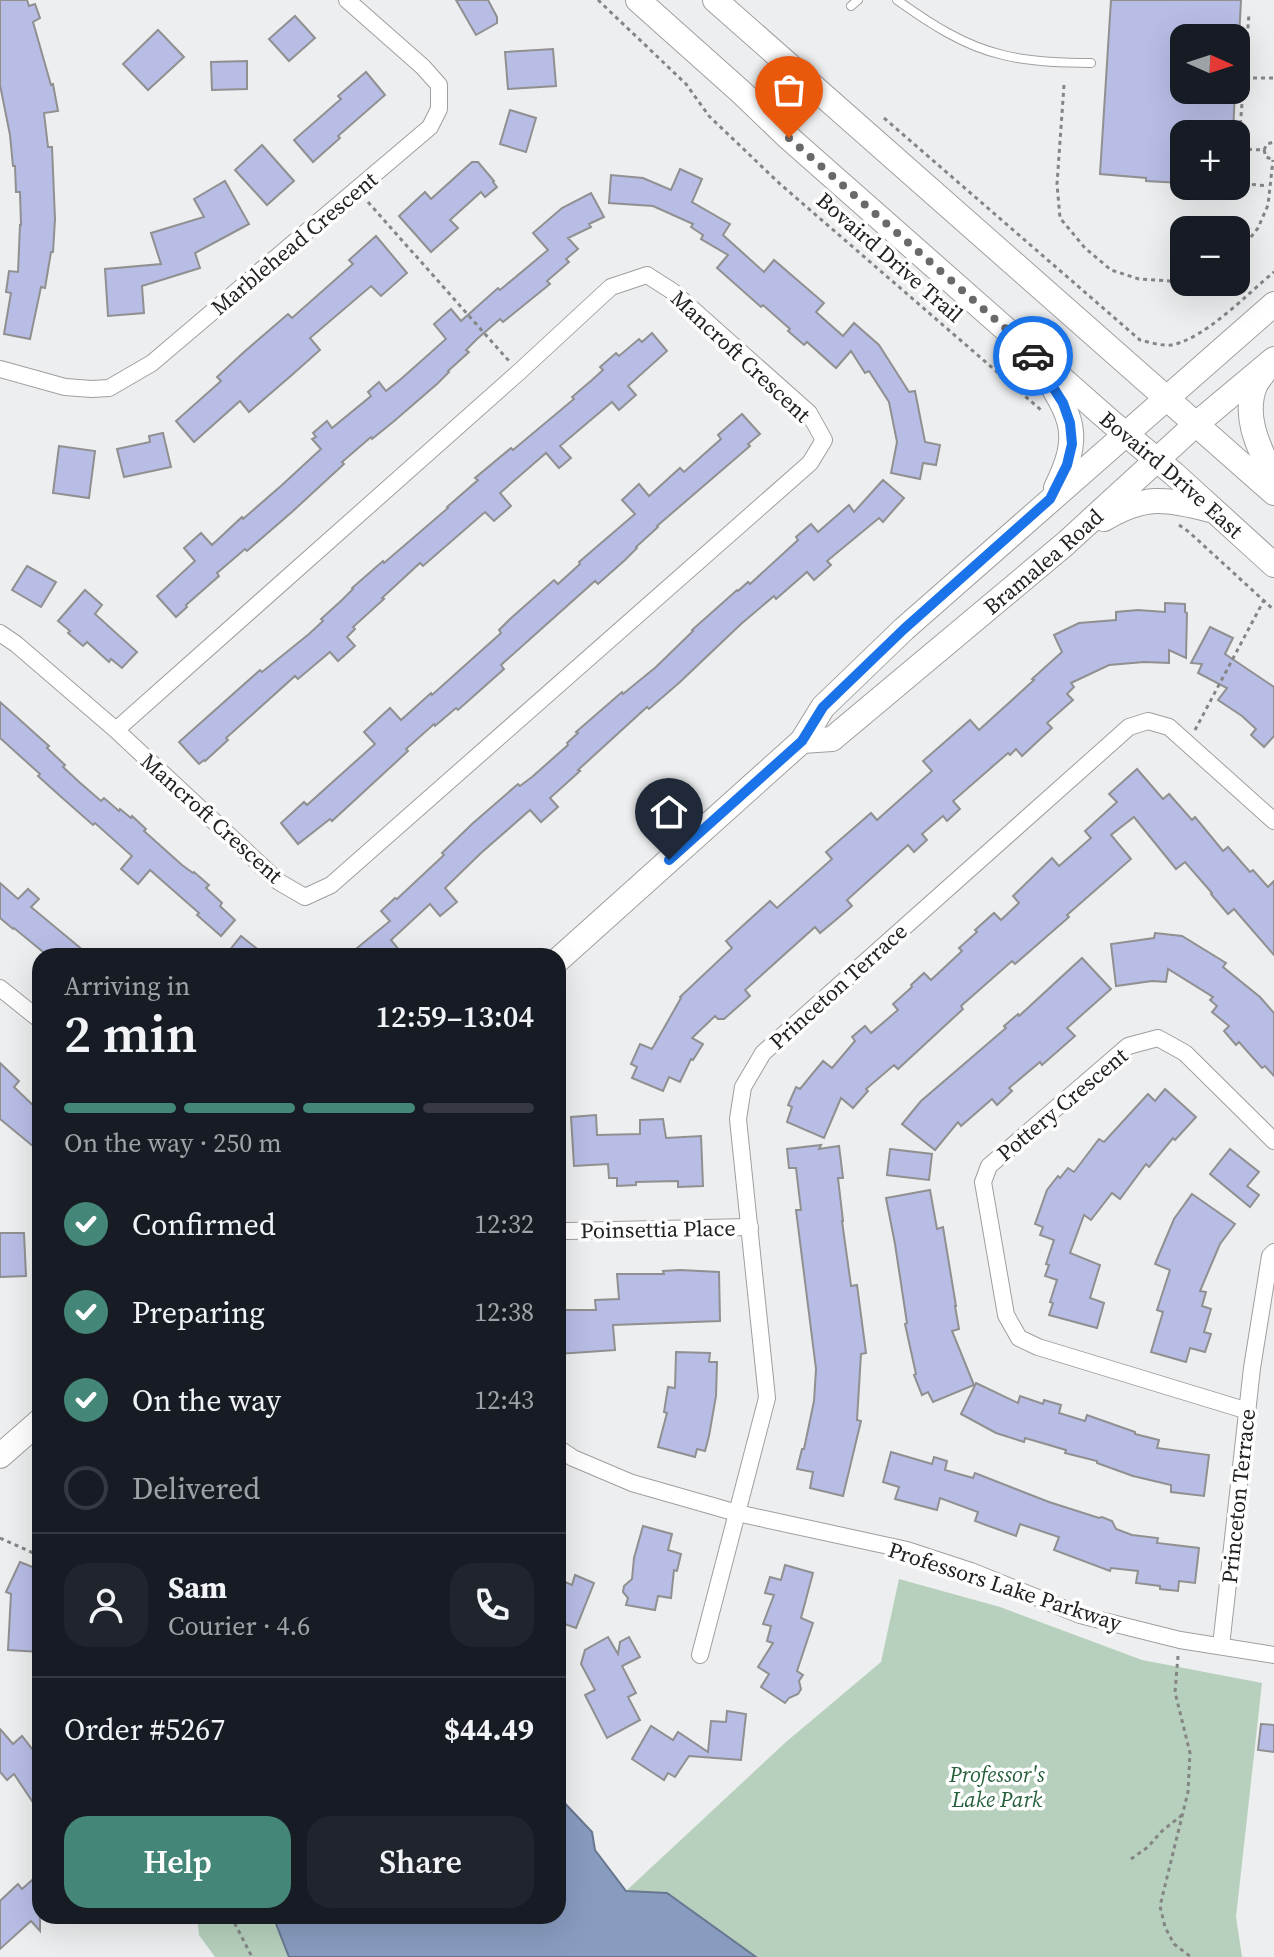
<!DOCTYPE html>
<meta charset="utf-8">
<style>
body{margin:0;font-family:"Source Serif 4",serif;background:#20242c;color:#f1f3f6;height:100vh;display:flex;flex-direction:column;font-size:30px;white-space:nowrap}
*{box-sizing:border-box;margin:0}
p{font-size:26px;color:#9ea1a6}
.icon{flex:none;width:44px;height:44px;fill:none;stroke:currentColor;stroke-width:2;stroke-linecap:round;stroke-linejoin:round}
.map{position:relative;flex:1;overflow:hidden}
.panel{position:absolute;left:32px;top:948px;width:534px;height:976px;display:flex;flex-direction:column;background:#171b24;border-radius:24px;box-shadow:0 8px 32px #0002}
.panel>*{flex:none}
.needle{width:52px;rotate:93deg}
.controls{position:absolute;left:1170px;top:24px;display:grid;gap:16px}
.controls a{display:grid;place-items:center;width:80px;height:80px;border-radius:16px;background:#171b24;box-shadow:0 8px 32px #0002;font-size:40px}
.pin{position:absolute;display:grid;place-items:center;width:68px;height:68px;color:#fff;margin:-82px -34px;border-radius:50% 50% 50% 0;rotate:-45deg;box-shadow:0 0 8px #0007}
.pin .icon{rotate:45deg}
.courier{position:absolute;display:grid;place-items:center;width:80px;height:80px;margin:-40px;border:6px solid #1a73e8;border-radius:50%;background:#fff;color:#222;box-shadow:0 2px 10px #0007}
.head em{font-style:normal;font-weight:600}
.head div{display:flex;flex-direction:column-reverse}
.head{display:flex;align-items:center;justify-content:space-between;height:136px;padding:0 32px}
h1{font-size:52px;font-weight:600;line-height:60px}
.bar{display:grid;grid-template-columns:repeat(4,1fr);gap:12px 8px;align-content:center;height:96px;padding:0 32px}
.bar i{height:10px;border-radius:6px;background:#363941}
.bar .on{background:#448677}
.bar p{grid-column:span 4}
.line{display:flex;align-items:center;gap:20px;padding:0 32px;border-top:2px solid #363941}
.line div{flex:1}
.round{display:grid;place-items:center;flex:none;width:84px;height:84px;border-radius:24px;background:#20242c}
ol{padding:0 32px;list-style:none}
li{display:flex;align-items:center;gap:24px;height:88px}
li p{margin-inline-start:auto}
li .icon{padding:8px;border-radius:50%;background:#448677;color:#fff;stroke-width:4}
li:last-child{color:#9ea1a6}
li i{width:44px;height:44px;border:4px solid #363941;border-radius:50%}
.cta{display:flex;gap:16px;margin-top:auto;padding:16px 32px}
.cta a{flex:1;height:92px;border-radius:24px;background:#448677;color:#fff;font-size:32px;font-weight:600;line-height:92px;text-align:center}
.cta a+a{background:#20242c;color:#f1f3f6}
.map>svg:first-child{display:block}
.green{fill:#b6d0bd}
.water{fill:#889cbf;stroke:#697790;stroke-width:2}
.building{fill:#b7bde5;stroke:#909091;stroke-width:2}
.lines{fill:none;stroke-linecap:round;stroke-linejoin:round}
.lane-casing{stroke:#9f9fa0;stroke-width:10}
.street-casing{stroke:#9f9fa0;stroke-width:18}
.secondary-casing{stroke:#9f9fa0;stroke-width:26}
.path{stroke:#858586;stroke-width:3;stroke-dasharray:4 4;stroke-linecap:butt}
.lane{stroke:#fff;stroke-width:8}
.street{stroke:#fff;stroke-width:16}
.secondary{stroke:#fff;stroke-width:24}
.done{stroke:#69696a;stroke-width:8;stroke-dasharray:0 14.4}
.route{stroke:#1a73e8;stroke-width:10}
.labels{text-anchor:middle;stroke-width:7;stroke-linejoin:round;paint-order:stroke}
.street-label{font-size:22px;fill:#222;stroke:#fff}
.park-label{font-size:22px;font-style:italic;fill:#245f3a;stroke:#fff}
</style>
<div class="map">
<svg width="1274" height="1957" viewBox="0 0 1274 1957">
<rect width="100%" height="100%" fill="#edeeef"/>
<g class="green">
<path d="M899 1579 1000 1607 1142 1660 1262 1683 1236 1917 1242 1957H756L667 1893 626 1891 786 1742 881 1662Z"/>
<path d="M197 1916H273L289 1957H215L199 1935Z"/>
</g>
<path class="water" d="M558 1796 592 1832 595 1850 626 1891 667 1893 756 1957H289L273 1916H558Z"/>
<g class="building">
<path d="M0 0H27L29 6 35 4 40 18 33 22 51 85 53 84 58 111 44 113 48 147H52L55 219 53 252H51L45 288 41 287 30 339 4 334 11 293 6 292 9 271 18 272 20 225H21L20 192H16L15 166H13L10 135 0 85Z"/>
<path d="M456 0H488L497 17V23L476 35Z"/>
<path d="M1111 0H1241L1239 38H1184V90H1235L1233 134H1184V180L1182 183 1146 181V178L1100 174Z"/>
<path d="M295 16 315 38 289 61 269 39Z"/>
<path d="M158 30 184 57 148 90 123 64Z"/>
<path d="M553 49 556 86 508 89 505 52Z"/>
<path d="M247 61V89L212 90 211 62Z"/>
<path d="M366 72 385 95 338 136 340 138 313 162 294 140 341 99 338 96Z"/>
<path d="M510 110 536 118 526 152 500 144Z"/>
<path d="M262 145 294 181 267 205 235 170Z"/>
<path d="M472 162H478L494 181 493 182 497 187 485 197 481 192 450 220 458 228 431 252 399 216 425 192 431 199Z"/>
<path d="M680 169 702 179 692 202 730 224 723 235 764 272 774 260 824 303 816 312 843 336 854 323 879 345 909 392 915 391 925 442 940 445 936 465 923 463 920 479 891 473 897 442 889 402 869 371 865 373 851 351 836 368 807 342 804 345 788 331 790 329 763 305 761 307 717 268 728 255 701 239 703 235 691 227 693 224 653 206 609 203 611 175 643 178 671 190Z"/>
<path d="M225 181 249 224 195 253 200 268 142 286 144 313 108 316 105 269 161 264 151 233 204 217 194 199Z"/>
<path d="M591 193 604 217 589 224 591 227 568 238 578 249 566 259 569 262 547 281 550 284 503 322 500 319 477 339 466 350 469 352 448 371 449 372 437 384 393 422 372 439 371 437 342 462 344 464 293 511 247 551 245 549 217 573 219 576 186 605 187 607 176 617 157 596 195 561 184 548 201 533 212 545 242 517 243 519 282 485 321 449 312 439 316 437 313 433 327 421 332 428 371 396 368 392 379 382 386 391 401 379 446 339 434 324 451 309 461 321 498 288 500 290 548 250 533 233 562 208Z"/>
<path d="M376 236 407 273 381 296 371 286 310 338 320 350 293 374 249 412 240 401 194 442 176 421 221 381 217 377 244 352 288 314 292 318 353 264 349 260Z"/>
<path d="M652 333 667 351 628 386 636 395 619 410 612 402 560 446 571 458 559 468 546 453 500 493 511 506 494 521 485 512 423 566 420 563 382 598 384 599 353 627 355 629 347 637 355 646 338 661 330 652 298 679 295 676 226 738 228 740 205 761 204 760 199 764 179 742 260 670 262 672 309 634 323 621 321 619 342 600 353 589 352 588 383 561 384 563 448 508 447 507 478 480 475 478 511 448 513 450 574 399 572 397 592 380 603 370 600 367 616 353 619 356 639 339 642 342Z"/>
<path d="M742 414 760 434 748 444 750 446 657 526 658 527 636 547 637 548 625 560 598 584 595 581 501 665 504 669 458 710 456 708 435 726 434 724 406 749 408 751 356 799 332 821 330 819 298 844 281 823 304 802 307 805 375 744 364 732 390 708 401 720 431 693 432 695 501 633 499 630 510 619 554 580 558 584 580 564 579 562 635 514 622 500 639 484 649 496 680 468 684 472 721 439 718 435Z"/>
<path d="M163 433 171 467 124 477 117 449 150 442 149 436Z"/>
<path d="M59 446 95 451 89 498 53 493Z"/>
<path d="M883 480 904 498 883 522 879 518 827 561 831 565 814 580 807 572 776 599 774 596 741 624 680 682 649 709 647 707 578 770 580 771 550 798 558 807 541 822 530 810 481 853 445 888 457 902 440 916 430 904 391 940 404 956H364L357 948 390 921 381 911 395 898 397 899 444 855 442 853 472 824 518 784 520 786 532 777 568 745 567 743 578 733 576 732 622 692 623 694 656 667 693 631 692 630 737 590 738 591 748 582 750 584 798 540 796 537 811 524 818 532 849 505 854 512Z"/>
<path d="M27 566 56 582 41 607 12 590Z"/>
<path d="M85 590 102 605 95 614 137 652 122 668 111 659 109 662 87 642 83 646 68 633 70 631 58 621Z"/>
<path d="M1165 603 1185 604V612L1187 613 1186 658 1169 650V663L1144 662 1109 665 1071 683 1074 687 1067 694 1073 700 1047 723 1052 728 1022 756 1016 749 1010 755 1008 753 953 801 960 809 947 821 943 816 922 834 927 840 914 852 908 845 847 900 852 906 838 918 820 933 815 927 745 990 750 996 724 1019H718L715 1016 692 1038 703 1044 693 1060 691 1059 680 1082 669 1077 663 1091 632 1078 637 1067 631 1064 640 1044 652 1049 681 998 680 997 732 948 726 941 770 901 777 908 832 859 826 852 871 813 877 820 932 771 923 761 970 720 979 730 1034 680 1032 679 1062 652 1054 635 1079 623 1116 620V612L1138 610 1165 612Z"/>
<path d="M1210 627 1233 638 1225 654 1274 687V736L1264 747 1251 735 1256 729 1242 716 1218 700 1227 688 1198 673 1202 664 1191 663Z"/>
<path d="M0 702 49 746 47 748 65 765 63 767 78 781 101 801 104 798 119 811 120 809 131 818 132 816 146 829 144 831 182 865 193 873 194 872 209 885 206 888 222 903 220 906 235 920 221 936 197 915 199 913 150 870 138 884 121 869 132 856 95 823 93 825 59 795 38 776 40 774 0 738Z"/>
<path d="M1137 769 1163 799 1169 794 1192 820 1195 817 1223 851 1228 847 1250 872 1253 870 1268 887 1274 881V955L1234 909 1228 914 1211 894 1212 893 1185 862 1176 869 1134 817 1111 835 1131 859 1067 915 1069 917 1038 944 1015 964 1012 961 961 1006 963 1009 898 1069 894 1065 866 1089 868 1091 853 1108 841 1098 824 1138 787 1122 792 1107 788 1105 796 1087 800 1089 823 1061 832 1068 855 1041 852 1037 865 1026 871 1033 898 1010 893 1004 912 987 911 985 924 973 931 980 962 951 959 948 977 932 975 930 994 913 1001 920 1019 903 1013 896 1052 858 1059 866 1091 838 1085 831 1117 802 1109 794Z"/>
<path d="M0 883 18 899 28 889 39 899 31 907 90 956H48L14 928 13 929 0 918Z"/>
<path d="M1155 933 1182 936 1226 963 1223 967 1260 997 1274 1013V1076L1265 1066 1262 1068 1239 1042 1236 1045 1224 1031 1229 1026 1212 1012 1217 1006 1210 1000 1213 997 1168 969 1166 982 1152 981 1116 986 1111 944 1154 938Z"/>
<path d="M241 936 256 948 249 956H225Z"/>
<path d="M1082 958 1111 989 1067 1028 1075 1036 1042 1065 1040 1062 1009 1088 1012 1091 997 1105 992 1099 961 1126 958 1122 935 1150 902 1124 921 1101 1006 1028 1004 1026 1018 1014 1019 1016Z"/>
<path d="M0 1063 19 1081 14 1087 40 1112V1152L0 1119Z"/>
<path d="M1165 1089 1196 1117 1175 1140 1173 1138 1149 1167 1146 1164 1120 1199 1112 1193 1091 1220 1084 1215 1070 1253 1100 1265 1090 1298 1104 1303 1097 1328 1049 1315 1053 1303 1050 1302 1057 1280 1045 1276 1049 1265 1046 1264 1054 1240 1040 1235 1043 1227 1035 1224 1047 1190 1058 1176 1060 1178 1068 1168 1074 1172 1099 1139 1104 1142 1148 1094 1155 1101Z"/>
<path d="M596 1115 597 1135 640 1134V1120L663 1119 666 1138 701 1136 703 1186 678 1187V1181L636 1182V1185L617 1186V1178H609L608 1164 574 1166 571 1117Z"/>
<path d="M821 1145 819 1149 839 1146 843 1178H838L843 1221H842L851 1286 857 1285 866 1353 861 1354 857 1420 861 1421 843 1496 810 1488 813 1472 797 1469 802 1449H804L814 1401 816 1369 796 1210H801L796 1168H789L787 1149Z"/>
<path d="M890 1149 932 1154 929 1180 887 1175Z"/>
<path d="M1230 1149 1259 1172 1247 1186 1259 1195 1250 1207 1210 1174Z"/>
<path d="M930 1190 937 1229 943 1227 956 1306H955L959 1329 952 1331 974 1385 933 1402 928 1392 922 1395 914 1375 916 1374 905 1324 907 1323 895 1244 886 1198Z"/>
<path d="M1192 1194 1235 1224 1220 1244 1200 1291 1206 1292 1202 1306 1211 1309 1204 1332 1211 1334 1205 1352 1190 1348 1186 1362 1151 1352 1163 1312 1157 1310 1170 1270 1155 1264 1174 1219Z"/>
<path d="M0 1233H24L26 1276 0 1277Z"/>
<path d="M680 1270 719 1272 720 1321 613 1325 615 1350 558 1354V1310H596L595 1300 619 1299 617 1274H664L663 1271Z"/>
<path d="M676 1352 710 1353 709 1362H717L716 1396 709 1436 705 1451 697 1449 695 1457 658 1447 667 1413 664 1412 668 1387 675 1388Z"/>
<path d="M976 1383 1018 1403 1020 1396 1043 1404 1044 1400 1061 1405 1059 1413 1085 1421 1087 1415 1135 1432V1434L1159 1440 1157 1448 1209 1455 1204 1496 1171 1492V1485L1133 1476 1097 1463V1461L1065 1453 1066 1450 1025 1438 1024 1442 996 1433 961 1414Z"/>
<path d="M891 1452 932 1464 934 1457 947 1461 945 1470 973 1478 975 1473 1049 1502 1099 1518 1102 1517 1112 1521 1116 1529 1132 1535 1158 1538 1157 1543 1199 1548 1195 1583 1179 1581 1178 1591 1160 1589V1586L1136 1583 1138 1571 1111 1568 1110 1571 1054 1550 1059 1537 1020 1524 1016 1536 975 1521 978 1512 940 1498 937 1510 895 1499 899 1487 883 1482Z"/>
<path d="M643 1526 672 1534 668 1550 681 1554 677 1571 674 1570 671 1598 658 1596 655 1610 626 1605 628 1598 623 1592 624 1586 632 1579 634 1558Z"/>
<path d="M20 1562 40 1570V1652L8 1650 11 1594 6 1592Z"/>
<path d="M785 1565 813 1573 801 1618 813 1623 797 1671 803 1675 799 1681 801 1689 798 1694 789 1698 785 1703 761 1687 769 1674 758 1667 773 1643 767 1641 771 1626 763 1624 774 1595 765 1593 770 1577 781 1580Z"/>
<path d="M575 1575 594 1583 576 1628 565 1624 558 1625V1579L572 1585Z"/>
<path d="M608 1637 618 1654 620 1642 629 1637 640 1657 622 1666 636 1693 628 1697 640 1720 607 1738 585 1695 595 1690 581 1664 585 1650Z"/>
<path d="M727 1711 746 1714 741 1760 689 1756 675 1777 668 1773 664 1780 632 1759 651 1726 673 1740 678 1732 708 1752 711 1721 726 1722Z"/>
<path d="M1261 1724 1274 1725V1752L1258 1750Z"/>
<path d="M0 1729 13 1744 22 1736 40 1759V1813L14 1774 7 1780 0 1772Z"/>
<path d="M40 1873V1931L31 1921 0 1949V1901L18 1884 22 1889Z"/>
</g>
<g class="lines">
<defs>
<g id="lane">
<path d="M897 0C929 23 964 46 1003 55 1031 62 1062 63 1091 63"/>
<path d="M851 6 858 0"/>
</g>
<g id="street">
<path d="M0 369 65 387 92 389 109 388 152 363 430 127 439 109V85L423 67 347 0"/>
<path d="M0 633 16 644 116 730 279 882 305 897 331 885 810 463 824 440 809 413 672 291 647 275 611 287 519 372 116 730"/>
<path d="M0 988 40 1020"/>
<path d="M567 1231 750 1227"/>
<path d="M1248 1411 1038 1347 1019 1338 1006 1315 983 1182 989 1166 1128 1046 1158 1038 1185 1053 1274 1141"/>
<path d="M558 1448 573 1458 632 1483 737 1513 907 1550 971 1571 1080 1615 1180 1640 1274 1655"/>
<path d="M1221 1646 1252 1368 1270 1256 1274 1252"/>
<path d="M700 1655 767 1398 738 1119 743 1087 763 1053 1129 727 1148 721 1169 727 1274 821"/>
</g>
<g id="secondary">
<path id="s1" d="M638 0 741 92 789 138 1111 422 1174 474 1274 565"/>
<path d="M715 0 1274 493"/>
<path d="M1266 370C1262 375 1257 381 1255 386 1242 418 1261 451 1274 480"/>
<path d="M1043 371C1073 419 1082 435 1056 488"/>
<path d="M1104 519C1144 495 1166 498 1210 510"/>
<path id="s2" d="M802 741 832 739 1065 544 1195 425 1274 359"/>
<path d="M558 960 802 741 823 707 904 629 1274 304"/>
<path d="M0 1456 40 1421"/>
</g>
</defs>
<use href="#lane" class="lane-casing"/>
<use href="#street" class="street-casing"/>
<use href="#secondary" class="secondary-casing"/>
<g class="path">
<path d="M598 0 686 84 709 116 779 183 1041 410"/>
<path d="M1245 78H1274"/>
<path d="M1064 85 1057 184 1060 218 1085 248 1111 270 1139 279 1184 282"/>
<path d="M884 118 1140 340C1149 342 1161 346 1171 345 1205 339 1247 294 1274 272"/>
<path d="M1240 149 1264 150"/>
<path d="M1264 150 1266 157 1274 160"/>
<path d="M1264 150 1267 144 1274 142"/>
<path d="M1236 180 1249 14"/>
<path d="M1236 183 1268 186"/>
<path d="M368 202 509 361"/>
<path d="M1236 256 1258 228 1268 205 1273 160"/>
<path d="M1179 525 1189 532 1274 610"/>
<path d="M1195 730 1264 600"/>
<path d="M0 1538 40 1556"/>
<path d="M1178 1656 1175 1692 1190 1753 1188 1792 1160 1906 1165 1927 1174 1944 1191 1957"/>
<path d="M1131 1859 1148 1847 1162 1831 1182 1815"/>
<path d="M231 1916 252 1957"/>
</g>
<use href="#lane" class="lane"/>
<use href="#street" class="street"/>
<use href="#secondary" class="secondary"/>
</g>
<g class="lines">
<path class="done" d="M789 138 1029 349 1033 356"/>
<path class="route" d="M669 860 802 741 823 707 904 629 1050 499 1067 465 1072 444 1070 423 1063 403 1033 356"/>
</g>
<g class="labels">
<g class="street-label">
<text transform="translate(294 243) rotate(-40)" y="8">Marblehead Crescent</text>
<text transform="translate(890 257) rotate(41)" y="8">Bovaird Drive Trail</text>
<text transform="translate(741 356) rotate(43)" y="8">Mancroft Crescent</text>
<text dy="8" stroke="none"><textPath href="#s1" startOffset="714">Bovaird Drive East</textPath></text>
<text dy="8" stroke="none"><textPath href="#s2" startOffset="306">Bramalea Road</textPath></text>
<text transform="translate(212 818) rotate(42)" y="8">Mancroft Crescent</text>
<text transform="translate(838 986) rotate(-42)" y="8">Princeton Terrace</text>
<text transform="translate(1062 1104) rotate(-40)" y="8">Pottery Crescent</text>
<text transform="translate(658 1229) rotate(-1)" y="8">Poinsettia Place</text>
<text transform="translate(1238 1496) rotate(-84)" y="8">Princeton Terrace</text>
<text transform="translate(1005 1586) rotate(18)" y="8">Professors Lake Parkway</text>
</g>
<g class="park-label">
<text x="997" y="1782">Professor's<tspan x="997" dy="25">Lake Park</tspan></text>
</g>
</g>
</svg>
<div class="controls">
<a><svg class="needle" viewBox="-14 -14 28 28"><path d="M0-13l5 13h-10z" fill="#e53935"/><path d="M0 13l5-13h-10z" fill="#9ea1a6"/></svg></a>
<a>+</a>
<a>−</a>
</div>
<div class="pin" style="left:789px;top:138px;background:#ea580c"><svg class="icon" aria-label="bag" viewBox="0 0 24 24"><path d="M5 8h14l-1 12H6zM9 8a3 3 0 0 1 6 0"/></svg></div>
<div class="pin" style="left:669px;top:860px;background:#1f2937"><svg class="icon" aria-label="home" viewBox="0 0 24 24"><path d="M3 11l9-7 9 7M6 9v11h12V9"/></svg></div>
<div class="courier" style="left:1033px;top:356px"><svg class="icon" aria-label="car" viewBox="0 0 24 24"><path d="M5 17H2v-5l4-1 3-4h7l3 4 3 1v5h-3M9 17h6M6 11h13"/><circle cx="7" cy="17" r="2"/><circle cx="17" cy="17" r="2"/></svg></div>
<section class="panel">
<div class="head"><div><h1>2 min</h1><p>Arriving in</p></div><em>12:59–13:04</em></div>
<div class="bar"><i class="on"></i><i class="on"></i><i class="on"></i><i></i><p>On the way · 250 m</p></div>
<ol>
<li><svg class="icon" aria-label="check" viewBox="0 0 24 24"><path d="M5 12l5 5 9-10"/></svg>Confirmed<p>12:32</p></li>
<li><svg class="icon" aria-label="check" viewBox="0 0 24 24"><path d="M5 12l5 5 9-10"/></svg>Preparing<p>12:38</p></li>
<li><svg class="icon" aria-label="check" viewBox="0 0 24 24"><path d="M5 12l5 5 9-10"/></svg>On the way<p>12:43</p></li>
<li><i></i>Delivered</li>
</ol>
<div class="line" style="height:144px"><a class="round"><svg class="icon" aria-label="person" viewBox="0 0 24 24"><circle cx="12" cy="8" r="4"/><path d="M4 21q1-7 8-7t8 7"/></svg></a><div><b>Sam</b><p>Courier · 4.6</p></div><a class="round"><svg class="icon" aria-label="phone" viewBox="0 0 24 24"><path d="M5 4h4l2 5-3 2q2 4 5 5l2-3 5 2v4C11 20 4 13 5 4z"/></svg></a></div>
<div class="line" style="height:104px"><div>Order #5267</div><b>$44.49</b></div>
<div class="cta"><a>Help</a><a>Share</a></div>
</section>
</div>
